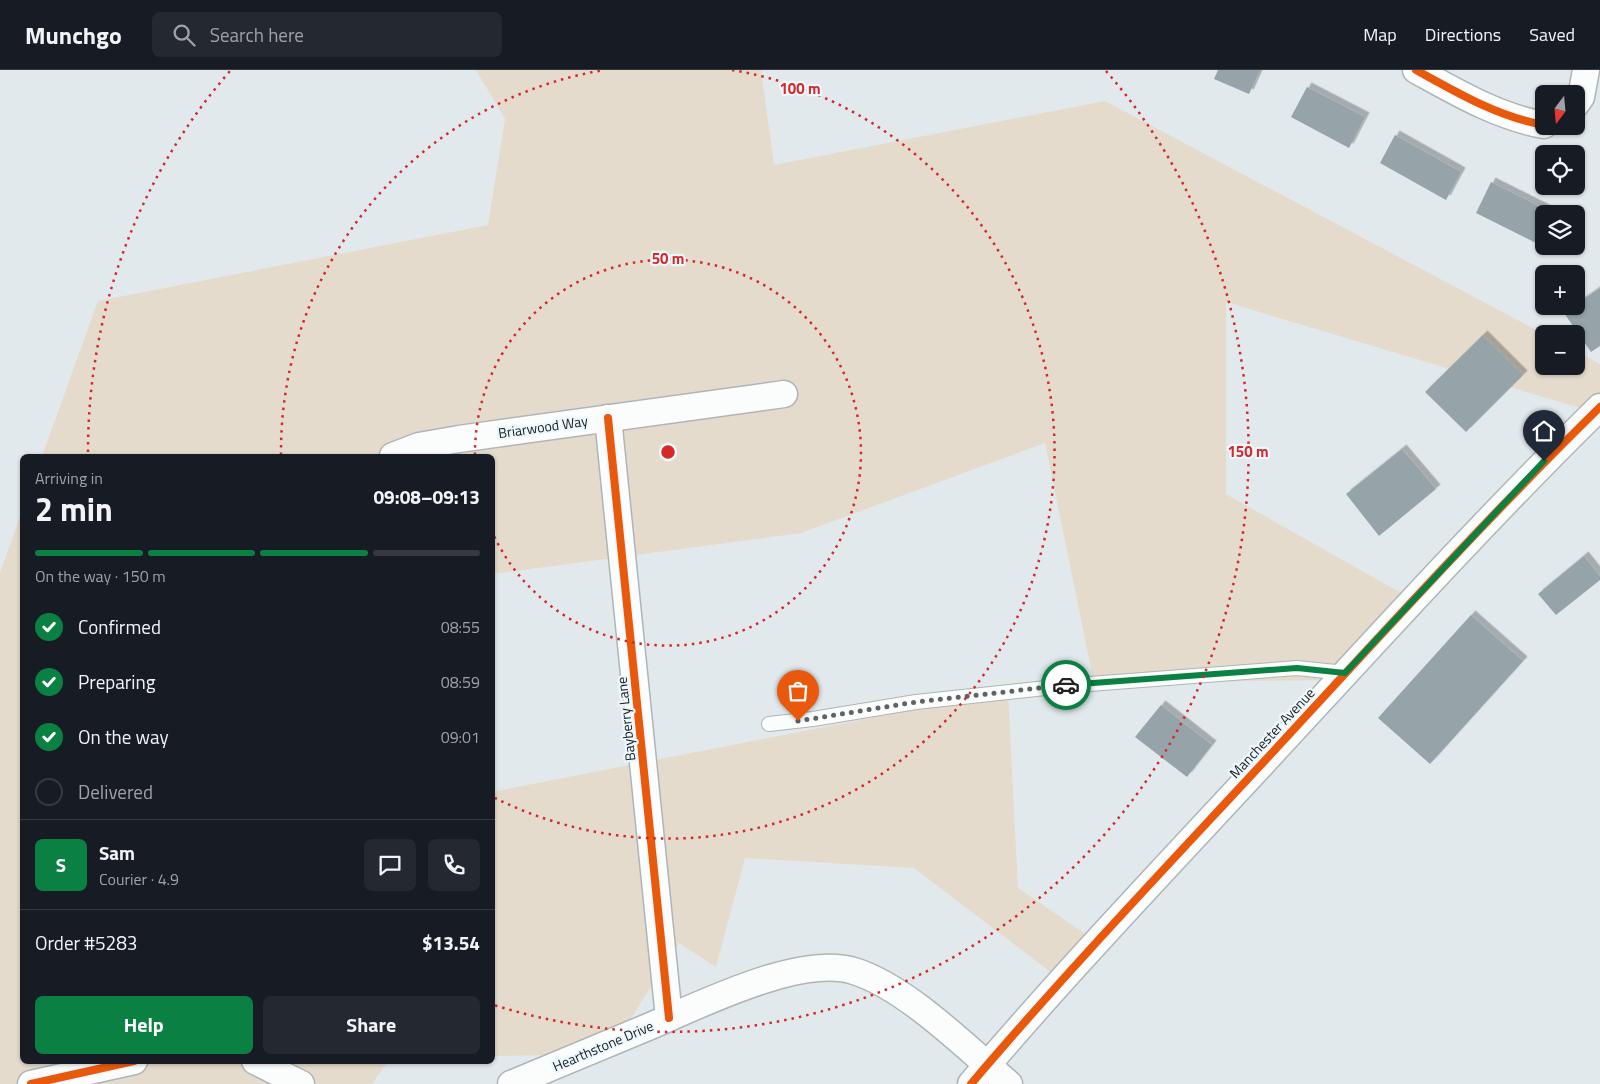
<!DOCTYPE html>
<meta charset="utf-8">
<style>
body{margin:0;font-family:"Titillium Web",sans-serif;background:#242831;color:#f1f3f6;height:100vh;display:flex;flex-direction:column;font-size:19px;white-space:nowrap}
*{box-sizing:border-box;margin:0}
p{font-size:16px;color:#9ea1a6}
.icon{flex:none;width:28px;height:28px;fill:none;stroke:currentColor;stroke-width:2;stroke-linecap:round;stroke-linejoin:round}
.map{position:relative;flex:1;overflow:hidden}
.panel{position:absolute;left:20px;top:384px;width:475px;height:610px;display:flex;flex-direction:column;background:#171b24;border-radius:8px;box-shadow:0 1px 4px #0004}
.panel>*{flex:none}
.needle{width:32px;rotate:196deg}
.buttons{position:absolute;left:1535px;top:15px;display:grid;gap:10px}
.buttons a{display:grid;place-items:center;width:50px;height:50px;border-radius:8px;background:#171b24;box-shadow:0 1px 4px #0004;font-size:25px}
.pin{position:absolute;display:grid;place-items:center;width:42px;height:42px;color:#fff;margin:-51px -21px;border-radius:50% 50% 50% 0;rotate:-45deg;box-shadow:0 0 5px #0007}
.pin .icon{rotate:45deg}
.courier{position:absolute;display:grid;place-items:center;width:50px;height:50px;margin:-25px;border:4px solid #0b8043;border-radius:50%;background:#fff;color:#222;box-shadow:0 1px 6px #0007}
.head em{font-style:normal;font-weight:700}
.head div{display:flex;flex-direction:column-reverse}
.head{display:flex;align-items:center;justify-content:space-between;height:85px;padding:0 15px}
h1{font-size:32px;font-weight:700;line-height:38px}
.bar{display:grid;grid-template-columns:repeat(4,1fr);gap:8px 5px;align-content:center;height:60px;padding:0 15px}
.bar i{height:6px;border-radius:4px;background:#363941}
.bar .active{background:#0b8043}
.bar p{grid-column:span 4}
.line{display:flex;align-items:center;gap:12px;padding:0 15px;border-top:1px solid #363941}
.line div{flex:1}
.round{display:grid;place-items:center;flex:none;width:52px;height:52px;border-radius:8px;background:#242831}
ol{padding:0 15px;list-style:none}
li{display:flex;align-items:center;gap:15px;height:55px}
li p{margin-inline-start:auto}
li .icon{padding:5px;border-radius:50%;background:#0b8043;color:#fff;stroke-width:4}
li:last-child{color:#9ea1a6}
li i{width:28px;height:28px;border:2px solid #363941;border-radius:50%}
.action{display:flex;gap:10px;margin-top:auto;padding:10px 15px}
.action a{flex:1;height:58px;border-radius:8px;background:#0b8043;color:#fff;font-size:20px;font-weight:700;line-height:58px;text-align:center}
.action a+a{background:#242831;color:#f1f3f6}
header{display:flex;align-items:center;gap:30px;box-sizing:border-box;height:70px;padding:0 25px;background:#171b24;border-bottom:1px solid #363941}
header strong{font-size:24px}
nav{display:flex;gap:28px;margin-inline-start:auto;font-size:18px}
.search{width:350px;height:45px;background:#242831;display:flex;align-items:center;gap:12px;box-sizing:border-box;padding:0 18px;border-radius:8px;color:#9ea1a6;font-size:19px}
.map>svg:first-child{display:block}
.green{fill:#e4dbcc}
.building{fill:#96a4aa;filter:url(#shadow)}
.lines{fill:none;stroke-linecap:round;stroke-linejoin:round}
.lane-casing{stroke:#afb5b7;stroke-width:16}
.street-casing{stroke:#afb5b7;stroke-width:29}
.lane{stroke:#fbfcfc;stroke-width:14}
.street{stroke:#fbfcfc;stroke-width:26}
.cycleway-casing{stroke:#ecf8fd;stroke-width:11}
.cycleway{stroke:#e8590c;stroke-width:8}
.done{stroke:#5e6365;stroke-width:5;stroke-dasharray:0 9}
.route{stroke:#0b8043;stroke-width:6}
.ring{fill:none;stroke:#d62828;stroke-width:2.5;stroke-dasharray:2.5 5}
.labels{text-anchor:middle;stroke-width:4.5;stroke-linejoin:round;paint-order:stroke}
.street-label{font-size:14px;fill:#171b1d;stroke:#ecf8fd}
.centre{fill:#d62828;stroke:#ecf8fd;stroke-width:2.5}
.ring-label{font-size:15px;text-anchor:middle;font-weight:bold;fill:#d62828;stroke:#ecf8fd;stroke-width:4.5;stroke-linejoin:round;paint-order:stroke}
</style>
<header>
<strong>Munchgo</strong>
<div class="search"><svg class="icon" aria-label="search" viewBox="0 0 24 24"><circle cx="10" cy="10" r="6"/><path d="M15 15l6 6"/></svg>Search here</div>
<nav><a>Map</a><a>Directions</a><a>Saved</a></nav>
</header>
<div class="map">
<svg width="1600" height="1014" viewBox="0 0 1600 1014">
<defs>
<filter id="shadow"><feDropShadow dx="4.5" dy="-4.5" stdDeviation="0" flood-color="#0004"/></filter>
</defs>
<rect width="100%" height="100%" fill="#e2e9ec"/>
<g class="green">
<path d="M476 0H761L774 95 1105 31 1544 264V296H1576V281L1600 294V344L1226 232V424L1417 532 1340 610 1094 613 1045 373 801 463 493 504 492 386H42L98 231 488 155 505 49Z"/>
<path d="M22 441V991H388L372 1014H0V503Z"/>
<path d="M1008 621 1018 818 1090 867 1057 907 914 798 745 788 716 897 679 873 608 984 493 986 492 722Z"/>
</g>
<g class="building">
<path d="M1218 0H1260L1249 24 1214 9Z"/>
<path d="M1307 17 1365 47 1349 78 1291 47Z"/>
<path d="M1395 65 1461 102 1446 130 1380 93Z"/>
<path d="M1491 112 1555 144H1544V176H1552L1550 180 1476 143Z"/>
<path d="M1600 218V276L1591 282 1564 243Z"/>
<path d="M1483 265 1523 305 1466 362 1425 322Z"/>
<path d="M1402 379 1436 419 1379 466 1346 424Z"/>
<path d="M1584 486 1600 506V510L1556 545 1538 524Z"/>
<path d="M1471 545 1523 591 1430 694 1378 648Z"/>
<path d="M1161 635 1212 675 1187 707 1135 667Z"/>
</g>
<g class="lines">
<defs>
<path id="lane" d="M769 654 813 649 916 632 1064 616 1297 598 1345 603"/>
<g id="street">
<path d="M1416 0C1456 22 1498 47 1544 55"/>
<path d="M1576 34 1581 27 1586 0"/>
<path d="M608 348 669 948"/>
<path d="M393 386 419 376 459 369 784 324"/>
<path d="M255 991 301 1014"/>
<path d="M31 1014 134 991"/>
<path d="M511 1014C557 995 603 976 648 957 698 936 800 884 854 901 906 917 967 978 1009 1014"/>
<path d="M971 1014C1067 901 1170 793 1271 684 1379 567 1486 449 1600 337"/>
</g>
</defs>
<use href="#lane" class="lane-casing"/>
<use href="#street" class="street-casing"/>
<use href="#lane" class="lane"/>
<use href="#street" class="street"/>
<defs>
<g id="cycleway">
<path d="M1416 0C1456 22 1498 47 1544 55"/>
<path d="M608 348 669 948"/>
<path d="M31 1014 134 991"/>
<path d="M971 1014C1067 901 1170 793 1271 684 1379 567 1486 449 1600 337"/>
</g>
</defs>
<use href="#cycleway" class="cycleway-casing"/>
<use href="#cycleway" class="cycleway"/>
</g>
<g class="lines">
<path class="done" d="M798 651 916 632 1066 615"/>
<path class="route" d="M1066 615 1297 598 1345 603 1544 391"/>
</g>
<g class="ring">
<path d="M475 385A193 193 0 1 1 493 464"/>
<path d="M281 385A387 387 0 0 1 604 0M732 0A387 387 0 1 1 495 728"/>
<path d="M88 382A580 580 0 0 1 230 1M1106 1A580 580 0 0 1 494 935"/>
</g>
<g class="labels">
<g class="street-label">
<text transform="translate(543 357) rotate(-8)" y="5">Briarwood Way</text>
<text transform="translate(626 649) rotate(-96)" y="5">Bayberry Lane</text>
<text transform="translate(1272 663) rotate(-47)" y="5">Manchester Avenue</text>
<text transform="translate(603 976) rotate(-23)" y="5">Hearthstone Drive</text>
</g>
</g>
<circle cx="668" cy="382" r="8" class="centre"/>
<g class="ring-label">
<text x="800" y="24">100 m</text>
<text x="668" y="194">50 m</text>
<text x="1248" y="387">150 m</text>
</g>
</svg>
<div class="buttons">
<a><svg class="needle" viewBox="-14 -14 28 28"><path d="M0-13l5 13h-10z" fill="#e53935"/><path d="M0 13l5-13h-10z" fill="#9ea1a6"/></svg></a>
<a><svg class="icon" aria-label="locate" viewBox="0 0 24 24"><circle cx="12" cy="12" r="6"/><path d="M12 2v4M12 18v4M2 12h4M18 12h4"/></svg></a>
<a><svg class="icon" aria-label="layers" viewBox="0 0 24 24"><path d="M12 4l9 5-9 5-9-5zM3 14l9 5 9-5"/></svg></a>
<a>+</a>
<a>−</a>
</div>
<div class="pin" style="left:798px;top:651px;background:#ea580c"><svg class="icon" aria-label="bag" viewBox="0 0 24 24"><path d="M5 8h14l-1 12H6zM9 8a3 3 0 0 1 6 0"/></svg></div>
<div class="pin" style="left:1544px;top:391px;background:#1f2937"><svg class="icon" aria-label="home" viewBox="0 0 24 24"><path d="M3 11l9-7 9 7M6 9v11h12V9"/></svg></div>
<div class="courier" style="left:1066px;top:615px"><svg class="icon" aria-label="car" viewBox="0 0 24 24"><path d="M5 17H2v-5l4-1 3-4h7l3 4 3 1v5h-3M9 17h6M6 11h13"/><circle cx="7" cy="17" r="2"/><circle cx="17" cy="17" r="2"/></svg></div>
<section class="panel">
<div class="head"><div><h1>2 min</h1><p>Arriving in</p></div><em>09:08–09:13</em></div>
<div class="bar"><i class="active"></i><i class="active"></i><i class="active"></i><i></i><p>On the way · 150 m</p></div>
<ol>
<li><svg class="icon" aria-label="check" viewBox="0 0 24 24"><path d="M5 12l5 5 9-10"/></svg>Confirmed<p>08:55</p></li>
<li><svg class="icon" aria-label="check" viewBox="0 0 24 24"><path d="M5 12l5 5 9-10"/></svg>Preparing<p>08:59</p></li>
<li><svg class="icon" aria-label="check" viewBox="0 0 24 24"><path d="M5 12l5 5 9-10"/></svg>On the way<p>09:01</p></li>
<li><i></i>Delivered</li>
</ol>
<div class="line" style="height:90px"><b class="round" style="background:#0b8043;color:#fff">S</b><div><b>Sam</b><p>Courier · 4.9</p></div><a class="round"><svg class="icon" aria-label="chat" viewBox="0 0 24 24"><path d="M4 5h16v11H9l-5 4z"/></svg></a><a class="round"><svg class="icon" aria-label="phone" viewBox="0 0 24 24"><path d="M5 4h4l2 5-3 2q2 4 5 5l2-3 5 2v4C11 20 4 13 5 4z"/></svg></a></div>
<div class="line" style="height:65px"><div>Order #5283</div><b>$13.54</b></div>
<div class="action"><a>Help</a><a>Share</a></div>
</section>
</div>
